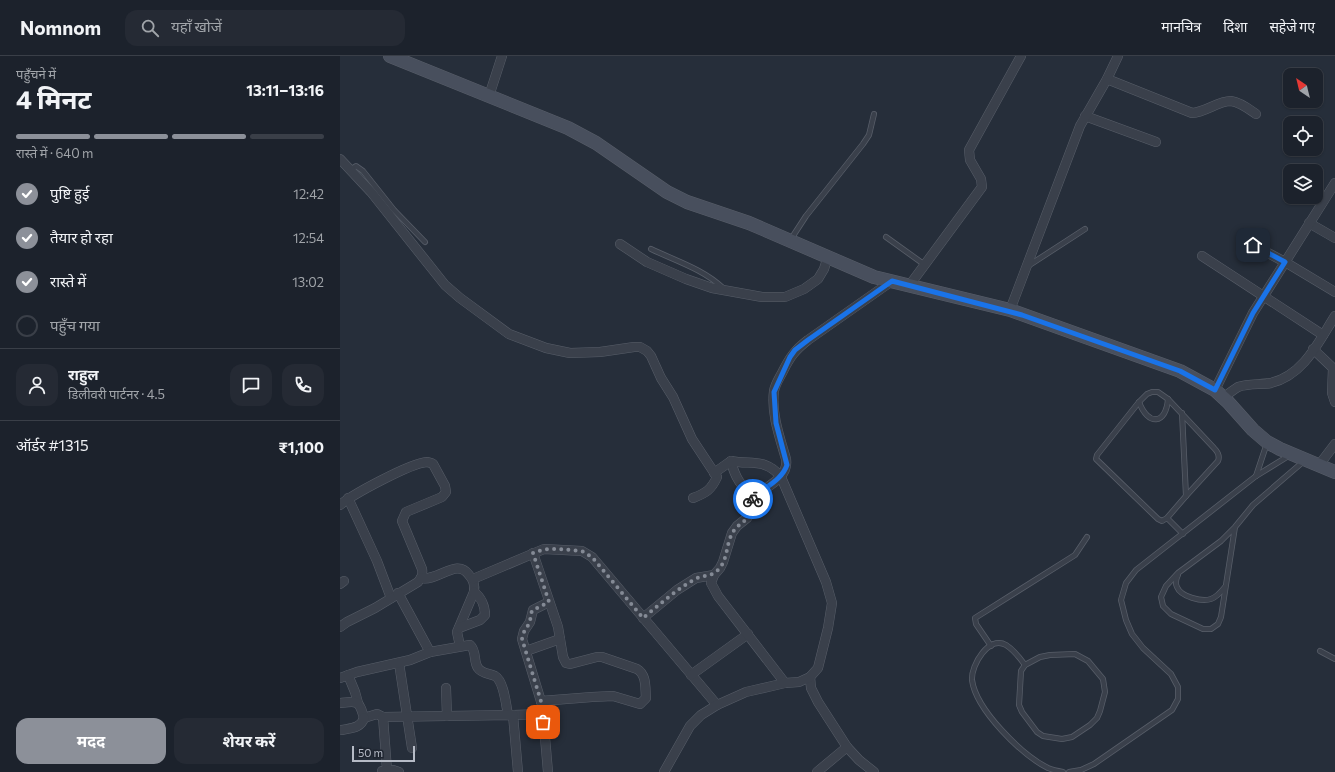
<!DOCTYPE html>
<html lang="hi">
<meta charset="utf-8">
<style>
body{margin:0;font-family:Commissioner,"Noto Sans Devanagari",sans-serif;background:#252a34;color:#f1f3f6;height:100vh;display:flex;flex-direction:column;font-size:15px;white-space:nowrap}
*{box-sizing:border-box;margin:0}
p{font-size:13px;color:#a0a4a9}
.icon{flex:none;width:22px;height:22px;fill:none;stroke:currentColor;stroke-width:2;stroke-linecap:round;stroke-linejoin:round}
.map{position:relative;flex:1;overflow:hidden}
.details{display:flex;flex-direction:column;background:#1c222c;width:340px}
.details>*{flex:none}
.needle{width:26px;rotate:325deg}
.controls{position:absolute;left:943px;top:12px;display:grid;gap:8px}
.controls a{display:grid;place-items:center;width:40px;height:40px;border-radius:8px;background:#1c222c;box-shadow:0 1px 3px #0004,0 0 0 1px #3a3f48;font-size:20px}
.scale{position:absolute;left:12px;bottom:10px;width:63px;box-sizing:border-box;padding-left:4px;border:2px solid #b6bbc6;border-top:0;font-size:11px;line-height:14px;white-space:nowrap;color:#b6bbc6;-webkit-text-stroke:3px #1f2530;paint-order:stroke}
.pin{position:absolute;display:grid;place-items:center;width:34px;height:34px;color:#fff;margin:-17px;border-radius:8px;box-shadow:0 2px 6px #0006}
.courier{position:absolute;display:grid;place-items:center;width:40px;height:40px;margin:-20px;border:3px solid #1a73e8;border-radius:50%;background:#fff;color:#222;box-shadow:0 1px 5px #0007}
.headline em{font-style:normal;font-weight:700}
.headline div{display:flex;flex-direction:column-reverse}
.headline{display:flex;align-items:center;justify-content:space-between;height:68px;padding:0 16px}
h1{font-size:26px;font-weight:700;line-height:30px}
.bar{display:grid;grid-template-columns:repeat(4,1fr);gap:6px 4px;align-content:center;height:48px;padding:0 16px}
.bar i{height:5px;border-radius:3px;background:#3a3f48}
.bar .selected{background:#8c9099}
.bar p{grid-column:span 4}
.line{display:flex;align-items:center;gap:10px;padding:0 16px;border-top:1px solid #3a3f48}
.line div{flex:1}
.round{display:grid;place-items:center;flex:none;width:42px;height:42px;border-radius:12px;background:#252a34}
ol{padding:0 16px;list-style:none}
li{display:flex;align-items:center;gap:12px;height:44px}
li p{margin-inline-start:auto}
li .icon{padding:4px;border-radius:50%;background:#8c9099;color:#fff;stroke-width:4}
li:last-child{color:#a0a4a9}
li i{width:22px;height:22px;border:2px solid #3a3f48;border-radius:50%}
.primary-button{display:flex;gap:8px;margin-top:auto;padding:8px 16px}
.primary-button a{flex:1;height:46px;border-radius:12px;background:#8c9099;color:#fff;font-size:16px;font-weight:700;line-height:46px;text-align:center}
.primary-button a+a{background:#252a34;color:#f1f3f6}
header{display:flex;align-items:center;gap:24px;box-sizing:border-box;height:56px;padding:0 20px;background:#1c222c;border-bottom:1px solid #3a3f48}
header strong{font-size:19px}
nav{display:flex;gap:22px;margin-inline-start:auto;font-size:14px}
.search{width:280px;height:36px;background:#252a34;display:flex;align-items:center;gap:10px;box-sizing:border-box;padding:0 14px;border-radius:12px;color:#a0a4a9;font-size:15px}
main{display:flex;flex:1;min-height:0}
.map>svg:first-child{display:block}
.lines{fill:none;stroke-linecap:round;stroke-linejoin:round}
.lane-casing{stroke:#585e69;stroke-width:6}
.street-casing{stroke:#585e69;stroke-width:10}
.secondary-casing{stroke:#585e69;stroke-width:14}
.lane{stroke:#3a404b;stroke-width:4.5}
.street{stroke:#3a404b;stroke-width:9}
.secondary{stroke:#484f5d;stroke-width:13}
.done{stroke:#848a95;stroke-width:4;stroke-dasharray:0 7.2}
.route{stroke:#1a73e8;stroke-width:5}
</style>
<header>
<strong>Nomnom</strong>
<div class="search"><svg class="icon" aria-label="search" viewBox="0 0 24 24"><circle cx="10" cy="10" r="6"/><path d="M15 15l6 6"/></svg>यहाँ खोजें</div>
<nav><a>मानचित्र</a><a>दिशा</a><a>सहेजे गए</a></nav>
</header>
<main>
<section class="details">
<div class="headline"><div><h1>4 मिनट</h1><p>पहुँचने में</p></div><em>13:11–13:16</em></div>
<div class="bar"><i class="selected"></i><i class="selected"></i><i class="selected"></i><i></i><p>रास्ते में · 640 m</p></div>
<ol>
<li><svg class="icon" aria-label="check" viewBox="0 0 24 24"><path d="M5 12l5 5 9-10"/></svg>पुष्टि हुई<p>12:42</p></li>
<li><svg class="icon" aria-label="check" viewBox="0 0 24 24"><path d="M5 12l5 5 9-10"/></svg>तैयार हो रहा<p>12:54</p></li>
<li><svg class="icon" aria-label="check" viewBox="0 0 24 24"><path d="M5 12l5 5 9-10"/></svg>रास्ते में<p>13:02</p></li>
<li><i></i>पहुँच गया</li>
</ol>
<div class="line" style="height:72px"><a class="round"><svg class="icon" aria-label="person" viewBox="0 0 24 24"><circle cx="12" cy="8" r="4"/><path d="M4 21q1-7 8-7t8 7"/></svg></a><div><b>राहुल</b><p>डिलीवरी पार्टनर · 4.5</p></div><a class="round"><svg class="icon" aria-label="chat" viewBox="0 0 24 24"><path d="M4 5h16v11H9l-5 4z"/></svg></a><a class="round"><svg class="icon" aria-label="phone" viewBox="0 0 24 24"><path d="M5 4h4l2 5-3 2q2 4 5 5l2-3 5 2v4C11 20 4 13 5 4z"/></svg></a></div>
<div class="line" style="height:52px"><div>ऑर्डर #1315</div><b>₹1,100</b></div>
<div class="primary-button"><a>मदद</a><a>शेयर करें</a></div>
</section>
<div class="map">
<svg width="995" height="716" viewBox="0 0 995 716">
<rect width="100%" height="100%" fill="#262e3a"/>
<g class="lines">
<defs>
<g id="lane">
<path d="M10 114 16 110 23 115 54 154 85 186"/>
<path d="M546 181 585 209"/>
<path d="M451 183 466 160 523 88 529 79 534 58"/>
<path d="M311 193C336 205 363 213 383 232"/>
<path d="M688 210 745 173"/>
<path d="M799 346C808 370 826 369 828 343"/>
<path d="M842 357 846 440"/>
<path d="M916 420 927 387"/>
<path d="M827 462 822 465 818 463 756 403 757 399 799 346 807 338 812 336H818L828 343 874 392C878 396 880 400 878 405L846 440 827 462 843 478"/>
<path d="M895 471 881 561 878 568 871 573H863L831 558 823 550 821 541 826 530 838 517 881 485 895 471 913 449 964 405"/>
<path d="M838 519C836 523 835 527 837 531 841 541 862 546 871 543 877 541 881 536 885 531"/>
<path d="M651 590 636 568 635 562 735 499 747 481"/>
<path d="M980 595 995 603"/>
<path d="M735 598 748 605 763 623 765 636 760 655 757 662 750 669 732 681 722 683 703 680 697 676 682 656 679 649 681 615 685 609 700 601 710 599Z"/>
<path d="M685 609C680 602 674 594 666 589 649 579 631 609 632 624 636 654 682 699 708 712 713 714 718 715 723 716"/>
<path d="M729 716 741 714 754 708 832 654 838 643V631L831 618 803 592 792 578 786 564 781 544 786 527 796 514 916 420 950 399"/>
</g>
<g id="street">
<path d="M767 23 852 57C866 56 878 45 891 45 900 46 909 53 916 58"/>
<path d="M149 40 162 0"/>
<path d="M745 60 816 86"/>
<path d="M0 103 31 136 105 229 120 242 169 278 206 292 230 297 260 296 294 291H300L307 295 311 300 321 322 333 341 352 383 377 421C371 434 366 437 353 442"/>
<path d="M969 167 995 182"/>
<path d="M280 188 307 206 346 223 372 232 422 241H445L464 233 478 223 484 213 488 200"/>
<path d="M913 189 945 206 995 236"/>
<path d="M862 200 983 279"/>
<path d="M569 230 642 131 641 123 630 104 629 94 681 0"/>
<path d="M670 254 740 70 767 23 778 0"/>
<path d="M973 293 993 312 992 337 995 346"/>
<path d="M875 334 913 257 995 127"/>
<path d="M883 342C888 338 893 334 898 331 909 327 921 329 931 327 964 319 979 285 995 260"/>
<path d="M391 405C395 422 401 430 414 441"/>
<path d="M979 409 995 388"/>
<path d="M8 442 37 505 51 542"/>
<path d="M0 449C13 438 71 407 87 406 87 406 92 407 93 408L105 430 106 436 102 441 66 456 62 465 82 513C83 518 82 521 78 526L35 552 7 566 0 571"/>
<path d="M193 497 218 571 223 601 226 607 230 608 257 601H262L297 613C307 619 305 632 306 642L300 648 273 640 252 641 201 645"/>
<path d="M81 522C98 526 117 501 129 519 134 524 135 529 134 536L117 576 120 590"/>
<path d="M133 523 204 493 242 495 252 501 377 649"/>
<path d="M0 528 4 525"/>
<path d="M58 537 90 596"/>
<path d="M303 562 337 534 356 522 374 519"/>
<path d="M119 572 140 564 145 559C145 550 141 541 134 536"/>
<path d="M186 595 220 583"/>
<path d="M59 607 72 692"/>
<path d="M8 619 15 636 18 647"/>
<path d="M351 619 408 578"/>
<path d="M470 621 471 632 478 646 507 691 519 704 534 716"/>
<path d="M0 622 17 616 70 604 90 596 130 589C137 595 133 605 138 612 142 618 149 617 155 620 164 625 166 649 168 659"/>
<path d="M445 627 378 540 371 527 374 519 380 512 383 506 392 477 397 470 407 462 412 454 414 441C427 430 449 422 446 403 440 382 431 358 434 335 435 328 440 321 443 315 450 301 455 294 468 284L552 225"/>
<path d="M106 632 107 660"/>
<path d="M0 647C18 645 19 644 24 662L37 658 43 661"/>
<path d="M203 658V652L182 583 184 575 190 566 193 554 209 546"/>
<path d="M173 659 203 658 208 716"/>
<path d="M2 674C11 672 21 672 24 662"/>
<path d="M47 714 43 661 173 659 178 716"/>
<path d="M42 715 53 714 59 716"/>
<path d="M324 716 350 670 361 659 377 649 406 636 445 627 459 626 470 621 478 612 488 572 492 547 486 526 441 421C426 402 411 409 391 405L374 417"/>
<path d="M477 716 507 691"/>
</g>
<path id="secondary" d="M50 0 228 72 256 87 327 136 347 146 409 167 534 221 670 254 840 315 875 334 888 346 913 374 927 386 940 393 995 416"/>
</defs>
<use href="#lane" class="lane-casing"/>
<use href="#street" class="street-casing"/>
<use href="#secondary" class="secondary-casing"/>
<use href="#lane" class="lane"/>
<use href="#street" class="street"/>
<use href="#secondary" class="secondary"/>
</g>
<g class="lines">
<path class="done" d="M203 666V652L182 583 184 576 190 566 191 557 193 554 209 546 193 497C209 490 225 494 242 495L252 501 303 562C320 548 336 534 355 523 363 519 372 521 379 513 388 503 386 487 393 476 396 470 402 468 406 463 411 458 412 450 413 443"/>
<path class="route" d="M413 443 414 441C425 431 442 424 447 409L436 367 434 336 450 301 455 294 468 284 552 225 682 259 840 315 875 334 913 257 945 206 913 189"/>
</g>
</svg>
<div class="controls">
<a><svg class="needle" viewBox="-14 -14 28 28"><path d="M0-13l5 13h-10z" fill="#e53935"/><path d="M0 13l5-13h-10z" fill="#a0a4a9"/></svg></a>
<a><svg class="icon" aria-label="locate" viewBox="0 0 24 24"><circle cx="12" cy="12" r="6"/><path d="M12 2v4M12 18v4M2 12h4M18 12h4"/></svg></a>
<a><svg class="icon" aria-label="layers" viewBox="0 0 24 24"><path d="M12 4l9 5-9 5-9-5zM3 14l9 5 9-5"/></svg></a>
</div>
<div class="scale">50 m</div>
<div class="pin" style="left:203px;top:666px;background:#ea580c"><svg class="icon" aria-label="bag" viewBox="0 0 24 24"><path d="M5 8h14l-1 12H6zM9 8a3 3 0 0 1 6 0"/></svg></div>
<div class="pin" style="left:913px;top:189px;background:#1f2937"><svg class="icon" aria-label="home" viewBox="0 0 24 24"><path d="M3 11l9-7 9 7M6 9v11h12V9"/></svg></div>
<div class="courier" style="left:413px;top:443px"><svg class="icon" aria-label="bike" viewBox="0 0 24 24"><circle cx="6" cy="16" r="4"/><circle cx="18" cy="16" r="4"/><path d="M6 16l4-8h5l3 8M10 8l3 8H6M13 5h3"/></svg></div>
</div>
</main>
